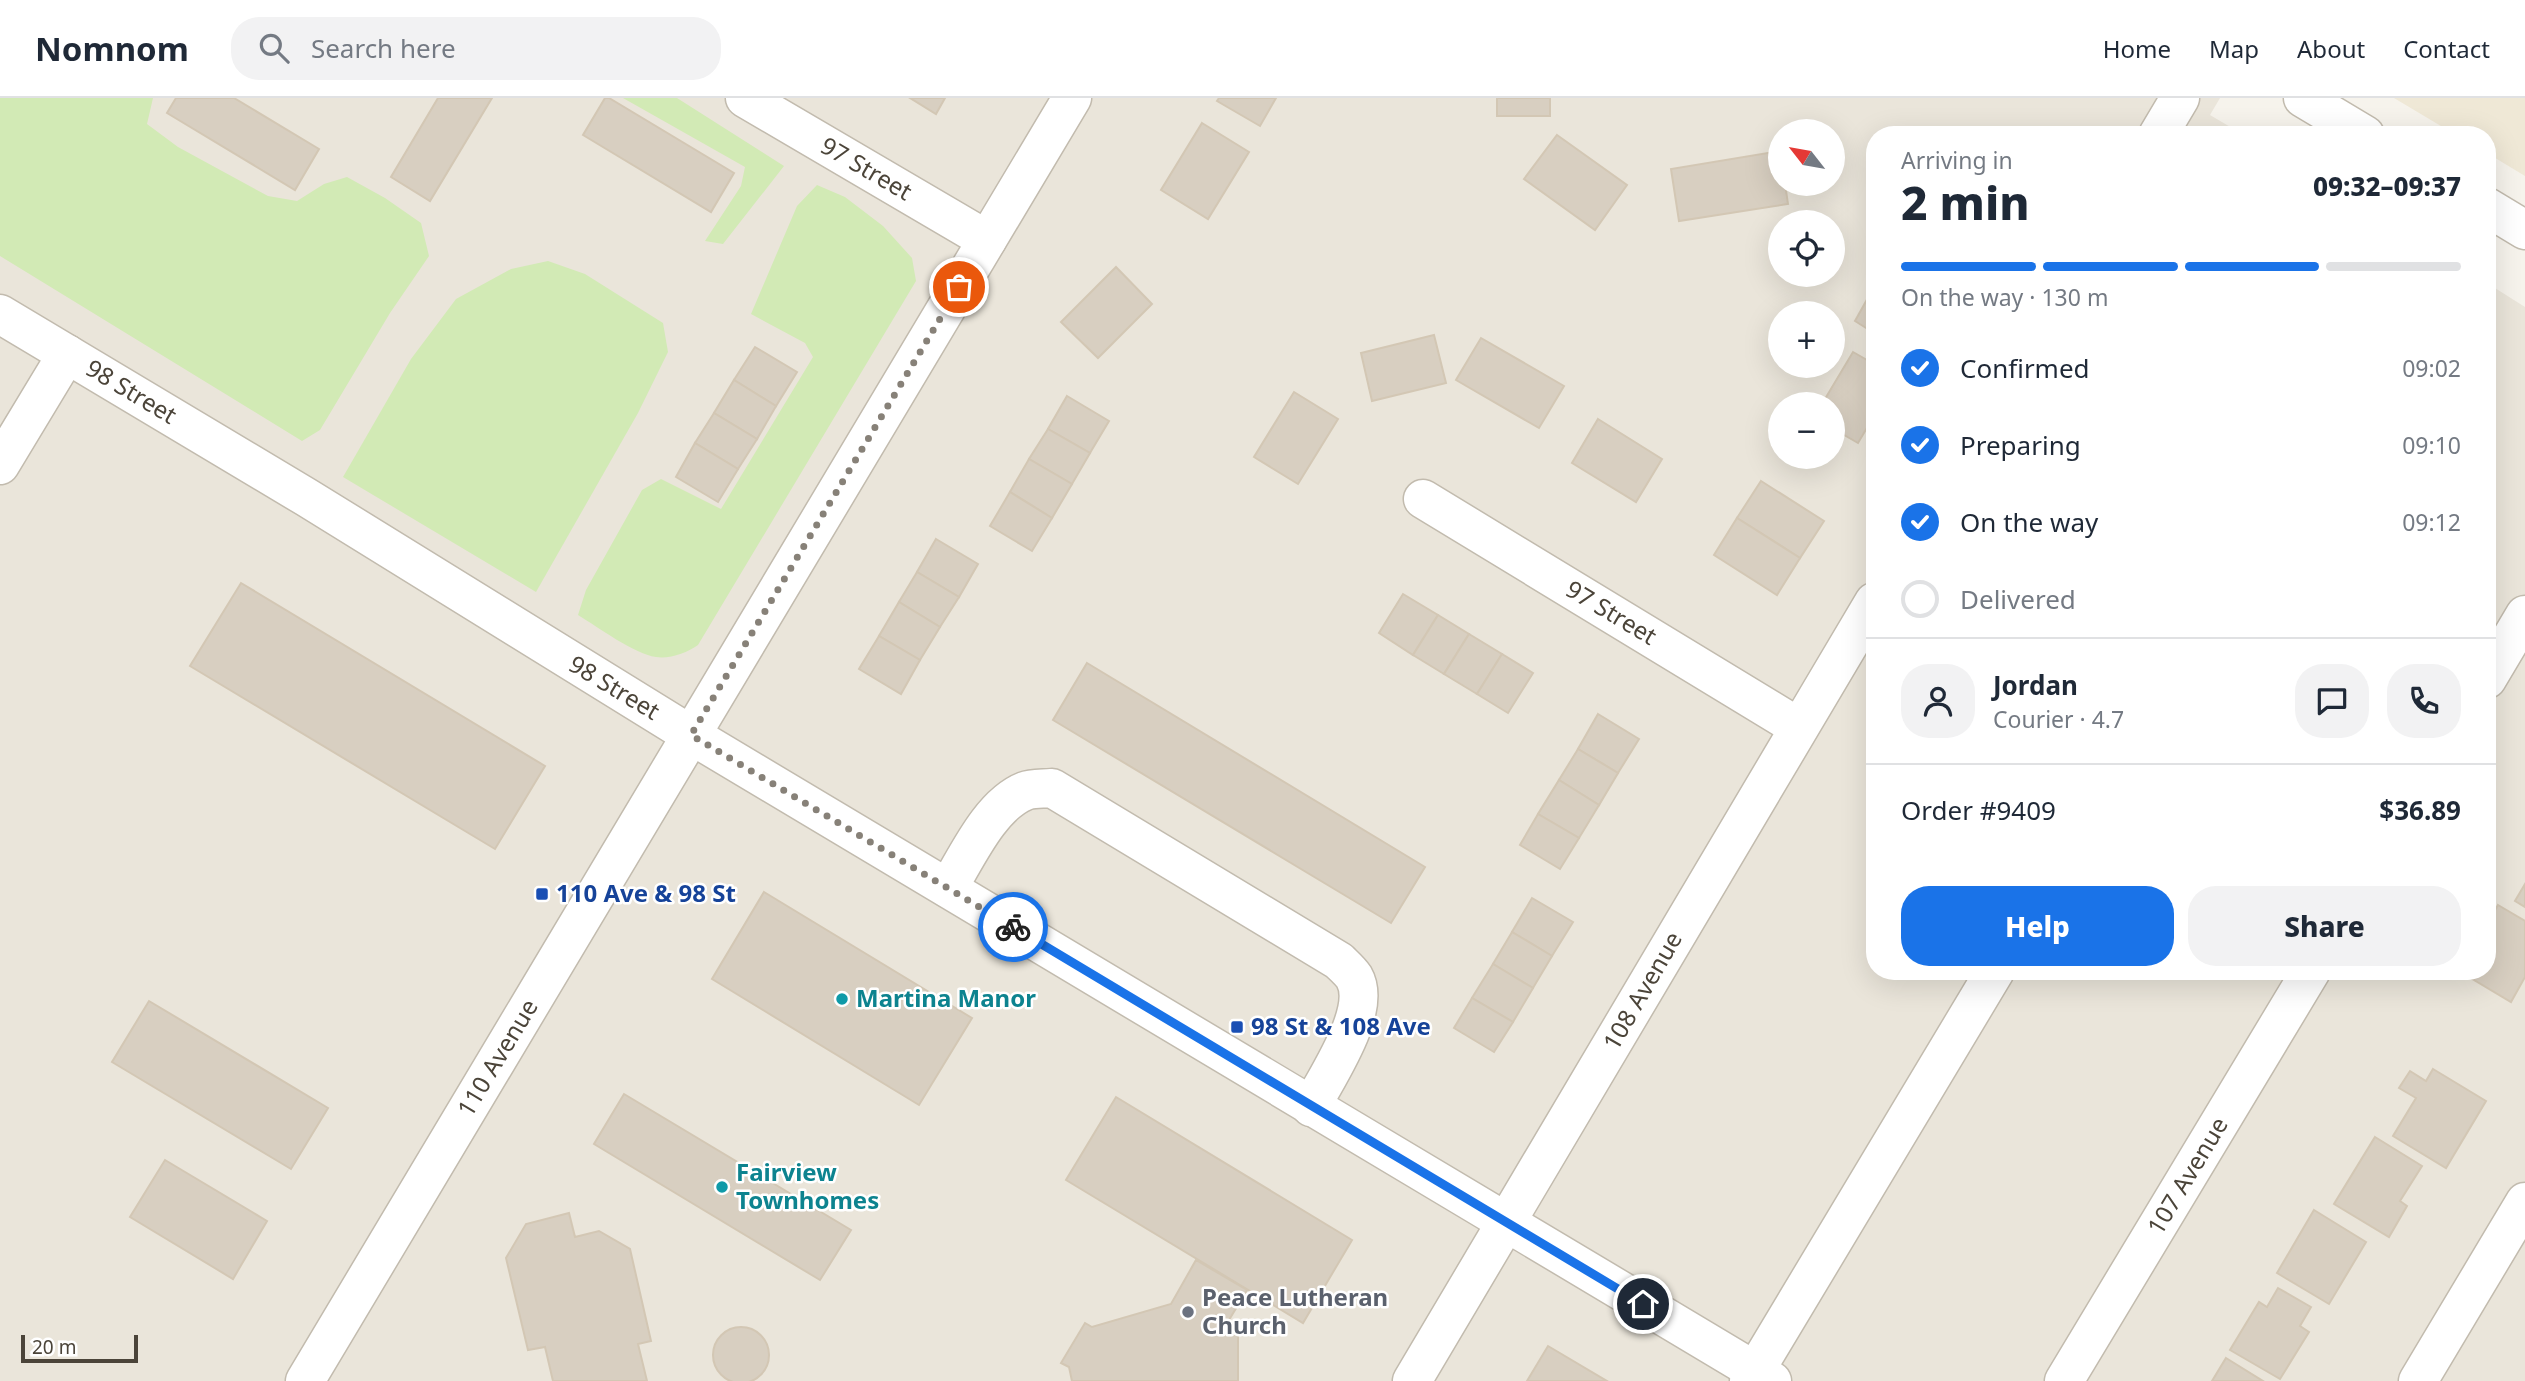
<!DOCTYPE html>
<meta charset="utf-8">
<style>
body{margin:0;font-family:"Noto Sans",sans-serif;background:#f2f2f3;color:#1f2937;height:100vh;display:flex;flex-direction:column;font-size:26px;white-space:nowrap}
*{box-sizing:border-box;margin:0}
p{font-size:23px;color:#747a83}
.icon{flex:none;width:38px;height:38px;fill:none;stroke:currentColor;stroke-width:2;stroke-linecap:round;stroke-linejoin:round}
.map{position:relative;flex:1;overflow:hidden}
.sheet{position:absolute;left:1866px;top:28px;width:630px;height:854px;display:flex;flex-direction:column;background:#fff;border-radius:28px;box-shadow:0 7px 28px #0002}
.sheet>*{flex:none}
.needle{width:46px;rotate:301deg}
.fabs{position:absolute;left:1768px;top:21px;display:grid;gap:14px}
.fabs a{display:grid;place-items:center;width:77px;height:77px;border-radius:50%;background:#fff;box-shadow:0 7px 28px #0002;font-size:35px}
.scale{position:absolute;left:21px;bottom:18px;width:117px;box-sizing:border-box;padding-left:7px;border:4px solid #4b4439;border-top:0;font-size:19px;line-height:24px;white-space:nowrap;color:#4b4439;-webkit-text-stroke:5px #fff;paint-order:stroke}
.pin{position:absolute;display:grid;place-items:center;width:60px;height:60px;color:#fff;margin:-30px;border:4px solid #fff;border-radius:50%;box-shadow:0 2px 7px #0007}
.courier{position:absolute;display:grid;place-items:center;width:70px;height:70px;margin:-35px;border:5px solid #1a73e8;border-radius:50%;background:#fff;color:#222;box-shadow:0 2px 9px #0007}
.headline em{font-style:normal;font-weight:800}
.headline div{display:flex;flex-direction:column-reverse}
.headline{display:flex;align-items:center;justify-content:space-between;height:119px;padding:0 35px}
h1{font-size:46px;font-weight:800;line-height:52px}
.bar{display:grid;grid-template-columns:repeat(4,1fr);gap:10px 7px;align-content:center;height:84px;padding:0 35px}
.bar i{height:9px;border-radius:5px;background:#e0e1e3}
.bar .selected{background:#1a73e8}
.bar p{grid-column:span 4}
.line{display:flex;align-items:center;gap:18px;padding:0 35px;border-top:2px solid #e0e1e3}
.line div{flex:1}
.round{display:grid;place-items:center;flex:none;width:74px;height:74px;border-radius:28px;background:#f2f2f3}
ol{padding:0 35px;list-style:none}
li{display:flex;align-items:center;gap:21px;height:77px}
li p{margin-inline-start:auto}
li .icon{padding:7px;border-radius:50%;background:#1a73e8;color:#fff;stroke-width:4}
li:last-child{color:#747a83}
li i{width:38px;height:38px;border:4px solid #e0e1e3;border-radius:50%}
.action{display:flex;gap:14px;margin-top:auto;padding:14px 35px}
.action a{flex:1;height:80px;border-radius:28px;background:#1a73e8;color:#fff;font-size:28px;font-weight:800;line-height:80px;text-align:center}
.action a+a{background:#f2f2f3;color:#1f2937}
header{display:flex;align-items:center;gap:42px;box-sizing:border-box;height:98px;padding:0 35px;background:#fff;border-bottom:2px solid #e0e1e3}
header strong{font-size:33px}
nav{display:flex;gap:38px;margin-inline-start:auto;font-size:24px}
.search{width:490px;height:63px;background:#f2f2f3;display:flex;align-items:center;gap:18px;box-sizing:border-box;padding:0 24px;border-radius:28px;color:#747a83;font-size:26px}
.map>svg:first-child{display:block}
.residential{fill:#eae5da;fill-rule:evenodd}
.education{fill:#efe8d6}
.green{fill:#d2eab5}
.building{fill:#d8cfc1;stroke:#d3c7b4;stroke-width:2}
.lines{fill:none;stroke-linecap:round;stroke-linejoin:round}
.minor-casing{stroke:#c2bbae;stroke-width:41}
.minor{stroke:#fff;stroke-width:38}
.done{stroke:#878178;stroke-width:7;stroke-dasharray:0 12.6}
.route{stroke:#1a73e8;stroke-width:9}
.transit-dot{fill:#1a4fb4;stroke:#fff;stroke-width:2.5}
.culture-dot{fill:#0f9aa8;stroke:#fff;stroke-width:2.5}
.worship-dot{fill:#6b7280;stroke:#fff;stroke-width:2.5}
.labels{text-anchor:middle;stroke-width:5;stroke-linejoin:round;paint-order:stroke}
.street-label{font-size:24px;fill:#4b4439;stroke:#fff}
.transit-label{font-size:24px;font-weight:bold;fill:#164399;stroke:#fff;text-anchor:start}
.culture-label{font-size:24px;font-weight:bold;fill:#0d838f;stroke:#fff;text-anchor:start}
.worship-label{font-size:24px;font-weight:bold;fill:#5b616d;stroke:#fff;text-anchor:start}
</style>
<header>
<strong>Nomnom</strong>
<div class="search"><svg class="icon" aria-label="search" viewBox="0 0 24 24"><circle cx="10" cy="10" r="6"/><path d="M15 15l6 6"/></svg>Search here</div>
<nav><a>Home</a><a>Map</a><a>About</a><a>Contact</a></nav>
</header>
<div class="map">
<svg width="2525" height="1283" viewBox="0 0 2525 1283">
<rect width="100%" height="100%" fill="#f6f3ec"/>
<path class="residential" d="M0 0H2220L2210 17 2244 37H1874V873H2487V185L2525 209V1283H0ZM1780 33H1832V86H1780ZM1780 124H1832V177H1780ZM1780 215H1832V268H1780ZM1780 306H1832V359H1780Z"/>
<path class="education" d="M2394 0H2525V78L2487 55V37H2456Z"/>
<g class="green">
<path d="M0 0H153L147 26 178 49 268 98 297 103 324 86 347 79 385 100 421 125 429 158 390 215 320 332 302 343 0 158Z"/>
<path d="M623 0H677L784 68 723 146 705 143 741 88 745 69Z"/>
<path d="M817 87 845 99 883 128 912 160 916 183 698 547C687 555 670 561 656 559 634 556 598 529 578 517L586 492 642 392 661 381 721 411 813 259 805 245 751 216 797 108Z"/>
<path d="M548 163 585 176 663 225 668 254 638 315 536 494 343 379 411 261 456 201 511 171Z"/>
</g>
<g class="building">
<path d="M176 0H234L319 51 295 92 167 15Z"/>
<path d="M438 0H492L430 103 391 79Z"/>
<path d="M605 0H609L734 75 711 114 583 37Z"/>
<path d="M910 0H945L936 16Z"/>
<path d="M1219 0H1276L1260 28 1217 3Z"/>
<rect x="1497" y="0" width="53" height="18"/>
<path d="M1202 25 1249 54 1208 121 1161 92Z"/>
<path d="M1557 37 1627 87 1595 132 1524 81Z"/>
<path d="M1780 53V86H1785L1788 106 1679 123 1671 71Z"/>
<path d="M1116 169 1152 206 1098 260 1061 224Z"/>
<path d="M1869 198 1874 201V235L1855 223Z"/>
<path d="M1434 237 1446 285 1372 303 1361 255Z"/>
<path d="M1481 240 1564 288 1539 330 1456 282Z"/>
<path d="M755 249 797 274 776 308 734 282Z"/>
<path d="M1853 254 1874 266V318L1858 345 1832 330V306H1822Z"/>
<path d="M734 282 776 308 757 341 714 315Z"/>
<path d="M1294 294 1338 321 1298 386 1254 359Z"/>
<path d="M1067 298 1109 323 1090 355 1048 331Z"/>
<path d="M714 315 757 341 738 371 695 345Z"/>
<path d="M1598 321 1662 361 1636 404 1572 365Z"/>
<path d="M1048 331 1090 355 1072 386 1029 361Z"/>
<path d="M695 345 738 371 718 404 676 379Z"/>
<path d="M1029 361 1072 386 1052 420 1010 394Z"/>
<path d="M1761 383 1824 423 1800 460 1737 420Z"/>
<path d="M1010 394 1052 420 1032 453 990 428Z"/>
<path d="M1737 420 1800 460 1777 497 1714 457Z"/>
<path d="M936 441 978 466 959 499 917 474Z"/>
<path d="M917 474 959 499 940 529 899 504Z"/>
<path d="M241 485 545 668 495 751 190 568Z"/>
<path d="M1403 496 1438 517 1413 557 1379 535Z"/>
<path d="M899 504 940 529 920 562 879 538Z"/>
<path d="M1438 517 1469 536 1444 576 1413 557Z"/>
<path d="M1469 536 1502 556 1477 596 1444 576Z"/>
<path d="M879 538 920 562 901 596 859 571Z"/>
<path d="M1502 556 1533 575 1508 615 1477 596Z"/>
<path d="M1087 565 1425 769 1391 825 1053 622Z"/>
<path d="M1598 616 1639 641 1618 675 1578 651Z"/>
<path d="M1578 651 1618 675 1599 707 1559 682Z"/>
<path d="M1559 682 1599 707 1579 740 1538 716Z"/>
<path d="M1538 716 1579 740 1560 771 1520 747Z"/>
<path d="M2525 786V809L2515 803Z"/>
<path d="M764 794 972 920 919 1007 712 881Z"/>
<path d="M1532 800 1573 824 1552 858 1512 834Z"/>
<path d="M2498 807 2525 823V879L2511 904 2459 873H2487V826Z"/>
<path d="M1512 834 1552 858 1533 890 1493 866Z"/>
<path d="M1493 866 1533 890 1513 924 1472 900Z"/>
<path d="M1472 900 1513 924 1494 954 1454 930Z"/>
<path d="M149 903 328 1010 291 1071 112 964Z"/>
<path d="M2433 971 2486 1003 2446 1070 2393 1038 2416 1000 2399 990 2410 973 2426 983Z"/>
<path d="M624 996 851 1132 820 1182 594 1046Z"/>
<path d="M1116 999 1352 1142 1303 1225 1066 1082Z"/>
<path d="M2375 1039 2422 1068 2400 1103 2407 1108 2389 1139 2334 1106Z"/>
<path d="M165 1062 267 1123 233 1181 130 1119Z"/>
<path d="M2314 1112 2366 1144 2329 1206 2277 1175Z"/>
<path d="M569 1115 575 1139 599 1133 630 1151 651 1243 638 1246 647 1283H553L545 1249 528 1252 506 1160 526 1126Z"/>
<path d="M1196 1162 1247 1192 1229 1222 1238 1228V1283H1072L1069 1269 1061 1265 1085 1225 1092 1229 1171 1206Z"/>
<path d="M2278 1190 2311 1209 2300 1228 2309 1234 2280 1281 2230 1252 2259 1204 2267 1209Z"/>
<circle cx="741" cy="1257" r="28"/>
<path d="M1548 1248 1607 1283H1527Z"/>
<path d="M2226 1260 2263 1283H2212Z"/>
</g>
<g class="lines">
<defs>
<g id="minor">
<path d="M745 0 987 142"/>
<path d="M2303 0 2365 37"/>
<path d="M2158 37 2180 0"/>
<path d="M2487 109 2525 132"/>
<path d="M0 216 306 399 691 637 1772 1283"/>
<path d="M0 367 67 256"/>
<path d="M1423 401 1798 629"/>
<path d="M2487 581 2525 517"/>
<path d="M948 790C967 759 990 707 1025 693 1033 690 1043 691 1052 690L1339 863C1344 868 1350 873 1354 879 1373 912 1327 978 1311 1009"/>
<path d="M305 1283 1072 0"/>
<path d="M1412 1283 1874 504"/>
<path d="M1749 1283 1995 873"/>
<path d="M2064 1283 2311 873"/>
<path d="M2418 1283 2525 1104"/>
</g>
</defs>
<use href="#minor" class="minor-casing"/>
<use href="#minor" class="minor"/>
</g>
<g class="lines">
<path class="done" d="M959 189 691 637 1013 829"/>
<path class="route" d="M1013 829 1643 1206"/>
</g>
<g class="transit-dot">
<rect x="535" y="789" width="14" height="14" rx="3.5"/>
<rect x="1230" y="922" width="14" height="14" rx="3.5"/>
</g>
<g class="culture-dot">
<circle cx="842" cy="901" r="7"/>
<circle cx="722" cy="1089" r="7"/>
</g>
<circle class="worship-dot" cx="1188" cy="1214" r="7"/>
<g class="labels">
<g class="street-label">
<text transform="translate(866 71) rotate(30)" y="8">97 Street</text>
<text transform="translate(131 294) rotate(31)" y="8">98 Street</text>
<text transform="translate(1611 515) rotate(31)" y="8">97 Street</text>
<text transform="translate(614 590) rotate(31)" y="8">98 Street</text>
<text transform="translate(1643 893) rotate(-60)" y="8">108 Avenue</text>
<text transform="translate(498 960) rotate(-59)" y="8">110 Avenue</text>
<text transform="translate(2188 1078) rotate(-59)" y="8">107 Avenue</text>
</g>
<g class="transit-label">
<text x="556" y="804">110 Ave &amp; 98 St</text>
<text x="1251" y="937">98 St &amp; 108 Ave</text>
</g>
<g class="culture-label">
<text x="856" y="909">Martina Manor</text>
<text x="736" y="1083">Fairview<tspan x="736" dy="28">Townhomes</tspan></text>
</g>
<g class="worship-label">
<text x="1202" y="1208">Peace Lutheran<tspan x="1202" dy="28">Church</tspan></text>
</g>
</g>
</svg>
<div class="fabs">
<a><svg class="needle" viewBox="-14 -14 28 28"><path d="M0-13l5 13h-10z" fill="#e53935"/><path d="M0 13l5-13h-10z" fill="#747a83"/></svg></a>
<a><svg class="icon" aria-label="locate" viewBox="0 0 24 24"><circle cx="12" cy="12" r="6"/><path d="M12 2v4M12 18v4M2 12h4M18 12h4"/></svg></a>
<a>+</a>
<a>−</a>
</div>
<div class="scale">20 m</div>
<div class="pin" style="left:959px;top:189px;background:#ea580c"><svg class="icon" aria-label="bag" viewBox="0 0 24 24"><path d="M5 8h14l-1 12H6zM9 8a3 3 0 0 1 6 0"/></svg></div>
<div class="pin" style="left:1643px;top:1206px;background:#1f2937"><svg class="icon" aria-label="home" viewBox="0 0 24 24"><path d="M3 11l9-7 9 7M6 9v11h12V9"/></svg></div>
<div class="courier" style="left:1013px;top:829px"><svg class="icon" aria-label="bike" viewBox="0 0 24 24"><circle cx="6" cy="16" r="4"/><circle cx="18" cy="16" r="4"/><path d="M6 16l4-8h5l3 8M10 8l3 8H6M13 5h3"/></svg></div>
<section class="sheet">
<div class="headline"><div><h1>2 min</h1><p>Arriving in</p></div><em>09:32–09:37</em></div>
<div class="bar"><i class="selected"></i><i class="selected"></i><i class="selected"></i><i></i><p>On the way · 130 m</p></div>
<ol>
<li><svg class="icon" aria-label="check" viewBox="0 0 24 24"><path d="M5 12l5 5 9-10"/></svg>Confirmed<p>09:02</p></li>
<li><svg class="icon" aria-label="check" viewBox="0 0 24 24"><path d="M5 12l5 5 9-10"/></svg>Preparing<p>09:10</p></li>
<li><svg class="icon" aria-label="check" viewBox="0 0 24 24"><path d="M5 12l5 5 9-10"/></svg>On the way<p>09:12</p></li>
<li><i></i>Delivered</li>
</ol>
<div class="line" style="height:126px"><a class="round"><svg class="icon" aria-label="person" viewBox="0 0 24 24"><circle cx="12" cy="8" r="4"/><path d="M4 21q1-7 8-7t8 7"/></svg></a><div><b>Jordan</b><p>Courier · 4.7</p></div><a class="round"><svg class="icon" aria-label="chat" viewBox="0 0 24 24"><path d="M4 5h16v11H9l-5 4z"/></svg></a><a class="round"><svg class="icon" aria-label="phone" viewBox="0 0 24 24"><path d="M5 4h4l2 5-3 2q2 4 5 5l2-3 5 2v4C11 20 4 13 5 4z"/></svg></a></div>
<div class="line" style="height:91px"><div>Order #9409</div><b>$36.89</b></div>
<div class="action"><a>Help</a><a>Share</a></div>
</section>
</div>
